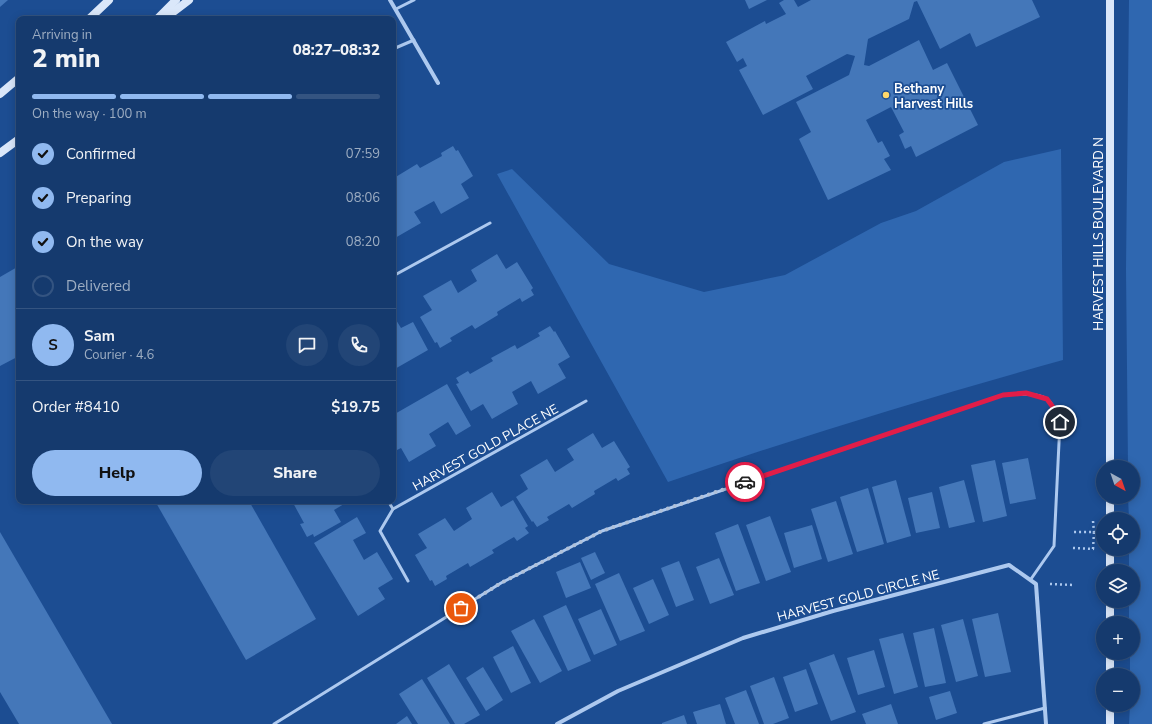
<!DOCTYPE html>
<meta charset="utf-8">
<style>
body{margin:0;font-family:"Nunito Sans",sans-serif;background:#224576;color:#f1f3f6;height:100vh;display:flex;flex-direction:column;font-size:15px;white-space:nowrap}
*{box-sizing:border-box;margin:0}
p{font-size:13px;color:#9dadc2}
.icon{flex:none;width:22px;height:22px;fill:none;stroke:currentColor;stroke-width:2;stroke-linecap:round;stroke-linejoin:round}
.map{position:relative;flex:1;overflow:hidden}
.sheet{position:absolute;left:16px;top:16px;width:380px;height:488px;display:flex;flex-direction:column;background:#153a6e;border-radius:8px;box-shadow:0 2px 10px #0003,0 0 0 1px #345481}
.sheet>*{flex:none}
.needle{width:26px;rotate:140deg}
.buttons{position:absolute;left:1096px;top:460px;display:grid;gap:8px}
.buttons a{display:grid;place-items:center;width:44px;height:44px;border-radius:50%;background:#153a6e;box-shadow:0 2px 10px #0003,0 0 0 1px #345481;font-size:20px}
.pin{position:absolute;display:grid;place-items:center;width:34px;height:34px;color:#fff;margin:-17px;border:2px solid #fff;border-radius:50%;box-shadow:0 1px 4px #0007}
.courier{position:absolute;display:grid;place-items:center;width:40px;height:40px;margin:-20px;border:3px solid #e11d48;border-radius:50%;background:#fff;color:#222;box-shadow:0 1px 5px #0007}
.overview em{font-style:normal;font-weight:800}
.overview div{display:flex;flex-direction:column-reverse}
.overview{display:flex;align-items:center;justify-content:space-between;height:68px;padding:0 16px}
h1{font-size:26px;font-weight:800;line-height:30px}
.bar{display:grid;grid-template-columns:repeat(4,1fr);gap:6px 4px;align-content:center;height:48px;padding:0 16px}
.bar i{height:5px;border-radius:3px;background:#345481}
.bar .active{background:#90b9f0}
.bar p{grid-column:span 4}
.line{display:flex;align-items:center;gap:10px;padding:0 16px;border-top:1px solid #345481}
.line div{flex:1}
.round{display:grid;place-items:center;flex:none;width:42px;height:42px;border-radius:21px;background:#224576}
ol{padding:0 16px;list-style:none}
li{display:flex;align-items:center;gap:12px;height:44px}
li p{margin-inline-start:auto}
li .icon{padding:4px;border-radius:50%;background:#90b9f0;color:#111;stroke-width:4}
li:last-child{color:#9dadc2}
li i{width:22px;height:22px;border:2px solid #345481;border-radius:50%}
.button{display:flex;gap:8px;margin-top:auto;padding:8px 16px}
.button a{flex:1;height:46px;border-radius:24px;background:#90b9f0;color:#111;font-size:16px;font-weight:800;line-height:46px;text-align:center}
.button a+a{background:#224576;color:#f1f3f6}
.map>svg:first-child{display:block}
.green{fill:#2f67b0}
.building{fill:#4477b9}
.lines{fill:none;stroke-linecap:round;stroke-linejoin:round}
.path{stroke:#adc9ef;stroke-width:2.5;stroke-dasharray:2 3;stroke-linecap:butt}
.lane{stroke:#adc9ef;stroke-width:3}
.street{stroke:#adc9ef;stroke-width:4}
.secondary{stroke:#dae7fa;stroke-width:8}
.done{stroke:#b0c1d9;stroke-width:4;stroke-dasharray:0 7.2}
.route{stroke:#e11d48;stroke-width:5}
.poi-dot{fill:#ffd76a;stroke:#1c4d92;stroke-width:1.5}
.labels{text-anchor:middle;stroke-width:3.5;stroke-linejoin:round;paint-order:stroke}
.poi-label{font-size:13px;font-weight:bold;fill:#fff;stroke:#1c4d92;text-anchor:start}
.street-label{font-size:13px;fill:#fff;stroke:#1c4d92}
</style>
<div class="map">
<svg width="1152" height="724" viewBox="0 0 1152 724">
<rect width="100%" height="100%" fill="#1c4d92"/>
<g class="green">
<path d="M1129 0H1152V724H1129L1130 705H1133V675H1130V653H1133V623H1129V601H1133V571H1129V549H1133V519H1129L1128 497H1133V467H1128L1126 269Z"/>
<path d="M1061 149 1063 360C930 397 798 437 668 482L497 174 512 169 609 264 704 292 785 275 881 223 916 211 1004 162Z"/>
</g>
<g class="building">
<path d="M0 0H8L0 7Z"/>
<path d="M745 0H767L749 9Z"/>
<path d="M784 0H794L798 7 811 0H1032L1040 17 976 47 970 33 940 49 917 1 914 2 909 19 868 39 864 65 869 66 919 40 933 70 947 63 978 125 916 157 911 146 905 149 899 135 904 132 891 107 866 120 878 143 882 141 890 156 884 159 891 170 828 200 799 139 811 132 796 102 849 75 855 56 847 54 806 76 813 89 763 115 739 70 747 66 743 58 737 62 726 42 765 21 766 24 786 14 779 3Z"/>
<path d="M453 146 456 151 458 150 473 176 461 184 469 198 441 214 434 201 414 212 421 223 395 238 393 236V182L395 181 394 178 417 164 420 168 442 156 441 153Z"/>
<path d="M497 254 506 269 517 262 533 288 531 290 534 295 522 302 520 298 497 312 498 315 475 329 472 325 450 338 452 341 440 348 437 342 435 343 420 317 432 310 423 296 451 280 458 293 477 281 471 270Z"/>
<path d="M19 266V356L0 366V277Z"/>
<path d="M393 315 401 328 413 322 428 350 393 370Z"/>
<path d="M550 326 554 332 555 331 570 357 558 364 566 378 538 394 531 381 512 392 518 404 492 419 483 404 471 411 456 384 459 383 456 378 468 371 470 374 493 361 491 358 515 345 517 349 540 336 538 333Z"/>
<path d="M447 384 471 426 456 435 448 422 429 434 436 446 409 462 401 448 393 452V415Z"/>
<path d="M593 433 602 448 614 441 630 467 627 469 630 474 618 481 616 478 594 491 595 494 572 508 569 504 547 517 549 520 537 527 533 521 532 522 516 497 528 489 520 475 547 459 555 472 574 460 567 449Z"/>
<path d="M1028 458 1036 499 1010 504 1002 463Z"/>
<path d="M995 460 1007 516 983 522 971 465Z"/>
<path d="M896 480 911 536 887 543 872 487Z"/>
<path d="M964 480 975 522 949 528 939 487Z"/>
<path d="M868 488 884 544 857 552 840 497Z"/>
<path d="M492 492 501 507 513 500 528 526 525 528 529 533 517 541 514 537 492 550 494 553 470 567 468 563 446 576 447 579 435 586 432 580 430 581 415 555 427 548 418 534 445 518 454 531 472 519 466 508Z"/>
<path d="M932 492 940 528 916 533 908 498Z"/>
<path d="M155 501H249L316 619 246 660Z"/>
<path d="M292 501H349L334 510 341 522 314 537 313 534 307 537 300 524 304 523Z"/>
<path d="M836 501 853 554 828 562 811 509Z"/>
<path d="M770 516 791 572 766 581 746 525Z"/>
<path d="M357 517 366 533 353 540 364 560 377 552 393 579 378 588 385 599 358 616 314 543Z"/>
<path d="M738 524 760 583 736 591 715 533Z"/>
<path d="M812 525 822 559 794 568 784 533Z"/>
<path d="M0 532 112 724H19L0 692Z"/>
<path d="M595 552 605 573 591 580 581 558Z"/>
<path d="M719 558 734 595 710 604 696 567Z"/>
<path d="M679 561 694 600 676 607 661 568Z"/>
<path d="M580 562 591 588 566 598 556 572Z"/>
<path d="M619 573 645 631 620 641 595 584Z"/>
<path d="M653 579 669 615 649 624 633 588Z"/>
<path d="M566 605 591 661 568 671 543 616Z"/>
<path d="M601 609 617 645 594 655 578 619Z"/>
<path d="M998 613 1011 672 985 677 972 619Z"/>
<path d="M534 619 562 671 540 683 511 631Z"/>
<path d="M963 619 978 676 956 682 941 625Z"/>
<path d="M934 628 946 683 925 687 913 633Z"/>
<path d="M903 633 918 687 894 694 879 639Z"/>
<path d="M513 646 531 683 511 693 493 657Z"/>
<path d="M874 650 885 687 858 695 847 658Z"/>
<path d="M834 654 856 712 831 721 809 663Z"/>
<path d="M449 664 480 715 464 724H455L427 678Z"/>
<path d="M483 667 503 700 486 711 466 678Z"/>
<path d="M806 669 818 704 795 712 783 677Z"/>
<path d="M774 677 789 718 773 724H764L750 686Z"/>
<path d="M422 679 450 724H418L399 694Z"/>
<path d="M746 690 759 724H735L725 698Z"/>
<path d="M950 691 957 713 936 720 929 697Z"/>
<path d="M720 704 726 724H697L693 712Z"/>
<path d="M891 704 898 724H866L862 714Z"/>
<path d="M684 715 687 724H662V723Z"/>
<path d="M407 716 412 724H396Z"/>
</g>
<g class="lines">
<g class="path">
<path d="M1093 521 1094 532"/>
<path d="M1073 548 1093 549 1094 532H1073"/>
<path d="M1050 584 1074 585"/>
</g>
<g class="lane">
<path d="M396 9 414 0"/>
<path d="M393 49 414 40"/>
<path d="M393 276 490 223"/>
<path d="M388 501 393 509 380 531 408 581"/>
<path d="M393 509 586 401"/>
<path d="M274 724 501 583 602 531 1003 395C1014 394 1039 392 1048 400 1054 405 1057 415 1060 422L1054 546 1031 579"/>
<path d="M984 724 1045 708"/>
</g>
<g class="street">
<path d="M390 0 438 83"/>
<path d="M557 724 618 691 743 638 833 611 1009 565 1036 584 1046 724"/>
</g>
<g class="secondary">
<path d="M1110 0V467"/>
<path d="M89 19 109 0"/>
<path d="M157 19 176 0"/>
<path d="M164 19 189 0"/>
<path d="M0 94 19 78"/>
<path d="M0 153 19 139"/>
<path d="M1110 519V497"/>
<path d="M1110 571V549"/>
<path d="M1110 623V601"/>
<path d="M1110 675V653"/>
<path d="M1110 724V705"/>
</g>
</g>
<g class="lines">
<path class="done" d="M461 608 501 583 602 531 745 482"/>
<path class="route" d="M745 482 1003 395 1026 393 1047 399 1055 410 1060 422"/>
</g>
<circle class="poi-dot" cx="886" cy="95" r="4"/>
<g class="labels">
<g class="poi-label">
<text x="894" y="93">Bethany<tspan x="894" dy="15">Harvest Hills</tspan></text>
</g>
<g class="street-label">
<text transform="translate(1098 234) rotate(-90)" y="5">HARVEST HILLS BOULEVARD N</text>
<text transform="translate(485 447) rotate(-29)" y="5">HARVEST GOLD PLACE NE</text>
<text transform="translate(858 595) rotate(-15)" y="5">HARVEST GOLD CIRCLE NE</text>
</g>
</g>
</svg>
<div class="buttons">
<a><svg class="needle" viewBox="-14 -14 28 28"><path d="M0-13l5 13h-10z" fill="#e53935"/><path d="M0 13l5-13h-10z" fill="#9dadc2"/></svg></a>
<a><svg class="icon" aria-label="locate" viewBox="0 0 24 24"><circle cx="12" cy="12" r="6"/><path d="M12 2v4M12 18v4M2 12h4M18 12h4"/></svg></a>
<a><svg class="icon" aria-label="layers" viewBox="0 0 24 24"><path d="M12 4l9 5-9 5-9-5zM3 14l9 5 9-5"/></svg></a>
<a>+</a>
<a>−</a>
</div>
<div class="pin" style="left:461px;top:608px;background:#ea580c"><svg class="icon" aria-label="bag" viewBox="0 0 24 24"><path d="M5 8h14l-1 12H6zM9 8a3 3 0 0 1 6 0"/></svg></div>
<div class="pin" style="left:1060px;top:422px;background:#1f2937"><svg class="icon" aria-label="home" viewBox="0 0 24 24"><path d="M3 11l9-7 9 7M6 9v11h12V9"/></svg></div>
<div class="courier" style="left:745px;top:482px"><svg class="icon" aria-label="car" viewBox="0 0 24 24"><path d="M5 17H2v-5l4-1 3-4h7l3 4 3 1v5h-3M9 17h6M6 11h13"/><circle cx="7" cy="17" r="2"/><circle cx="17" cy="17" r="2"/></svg></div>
<section class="sheet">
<div class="overview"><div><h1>2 min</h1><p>Arriving in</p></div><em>08:27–08:32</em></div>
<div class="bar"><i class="active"></i><i class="active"></i><i class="active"></i><i></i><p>On the way · 100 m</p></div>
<ol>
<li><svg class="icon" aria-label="check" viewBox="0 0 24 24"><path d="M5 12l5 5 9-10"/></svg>Confirmed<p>07:59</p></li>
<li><svg class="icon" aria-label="check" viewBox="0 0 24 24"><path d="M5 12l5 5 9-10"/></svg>Preparing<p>08:06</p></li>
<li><svg class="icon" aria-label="check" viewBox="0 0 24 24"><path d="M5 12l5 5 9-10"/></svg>On the way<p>08:20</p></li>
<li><i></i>Delivered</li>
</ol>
<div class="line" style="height:72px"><b class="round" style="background:#90b9f0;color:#111">S</b><div><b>Sam</b><p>Courier · 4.6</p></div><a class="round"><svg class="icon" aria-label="chat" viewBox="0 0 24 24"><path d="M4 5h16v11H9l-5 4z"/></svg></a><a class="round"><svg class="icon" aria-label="phone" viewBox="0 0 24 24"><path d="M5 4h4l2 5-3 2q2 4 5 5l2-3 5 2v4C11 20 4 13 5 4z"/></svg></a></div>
<div class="line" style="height:52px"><div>Order #8410</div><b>$19.75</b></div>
<div class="button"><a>Help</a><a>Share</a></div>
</section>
</div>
